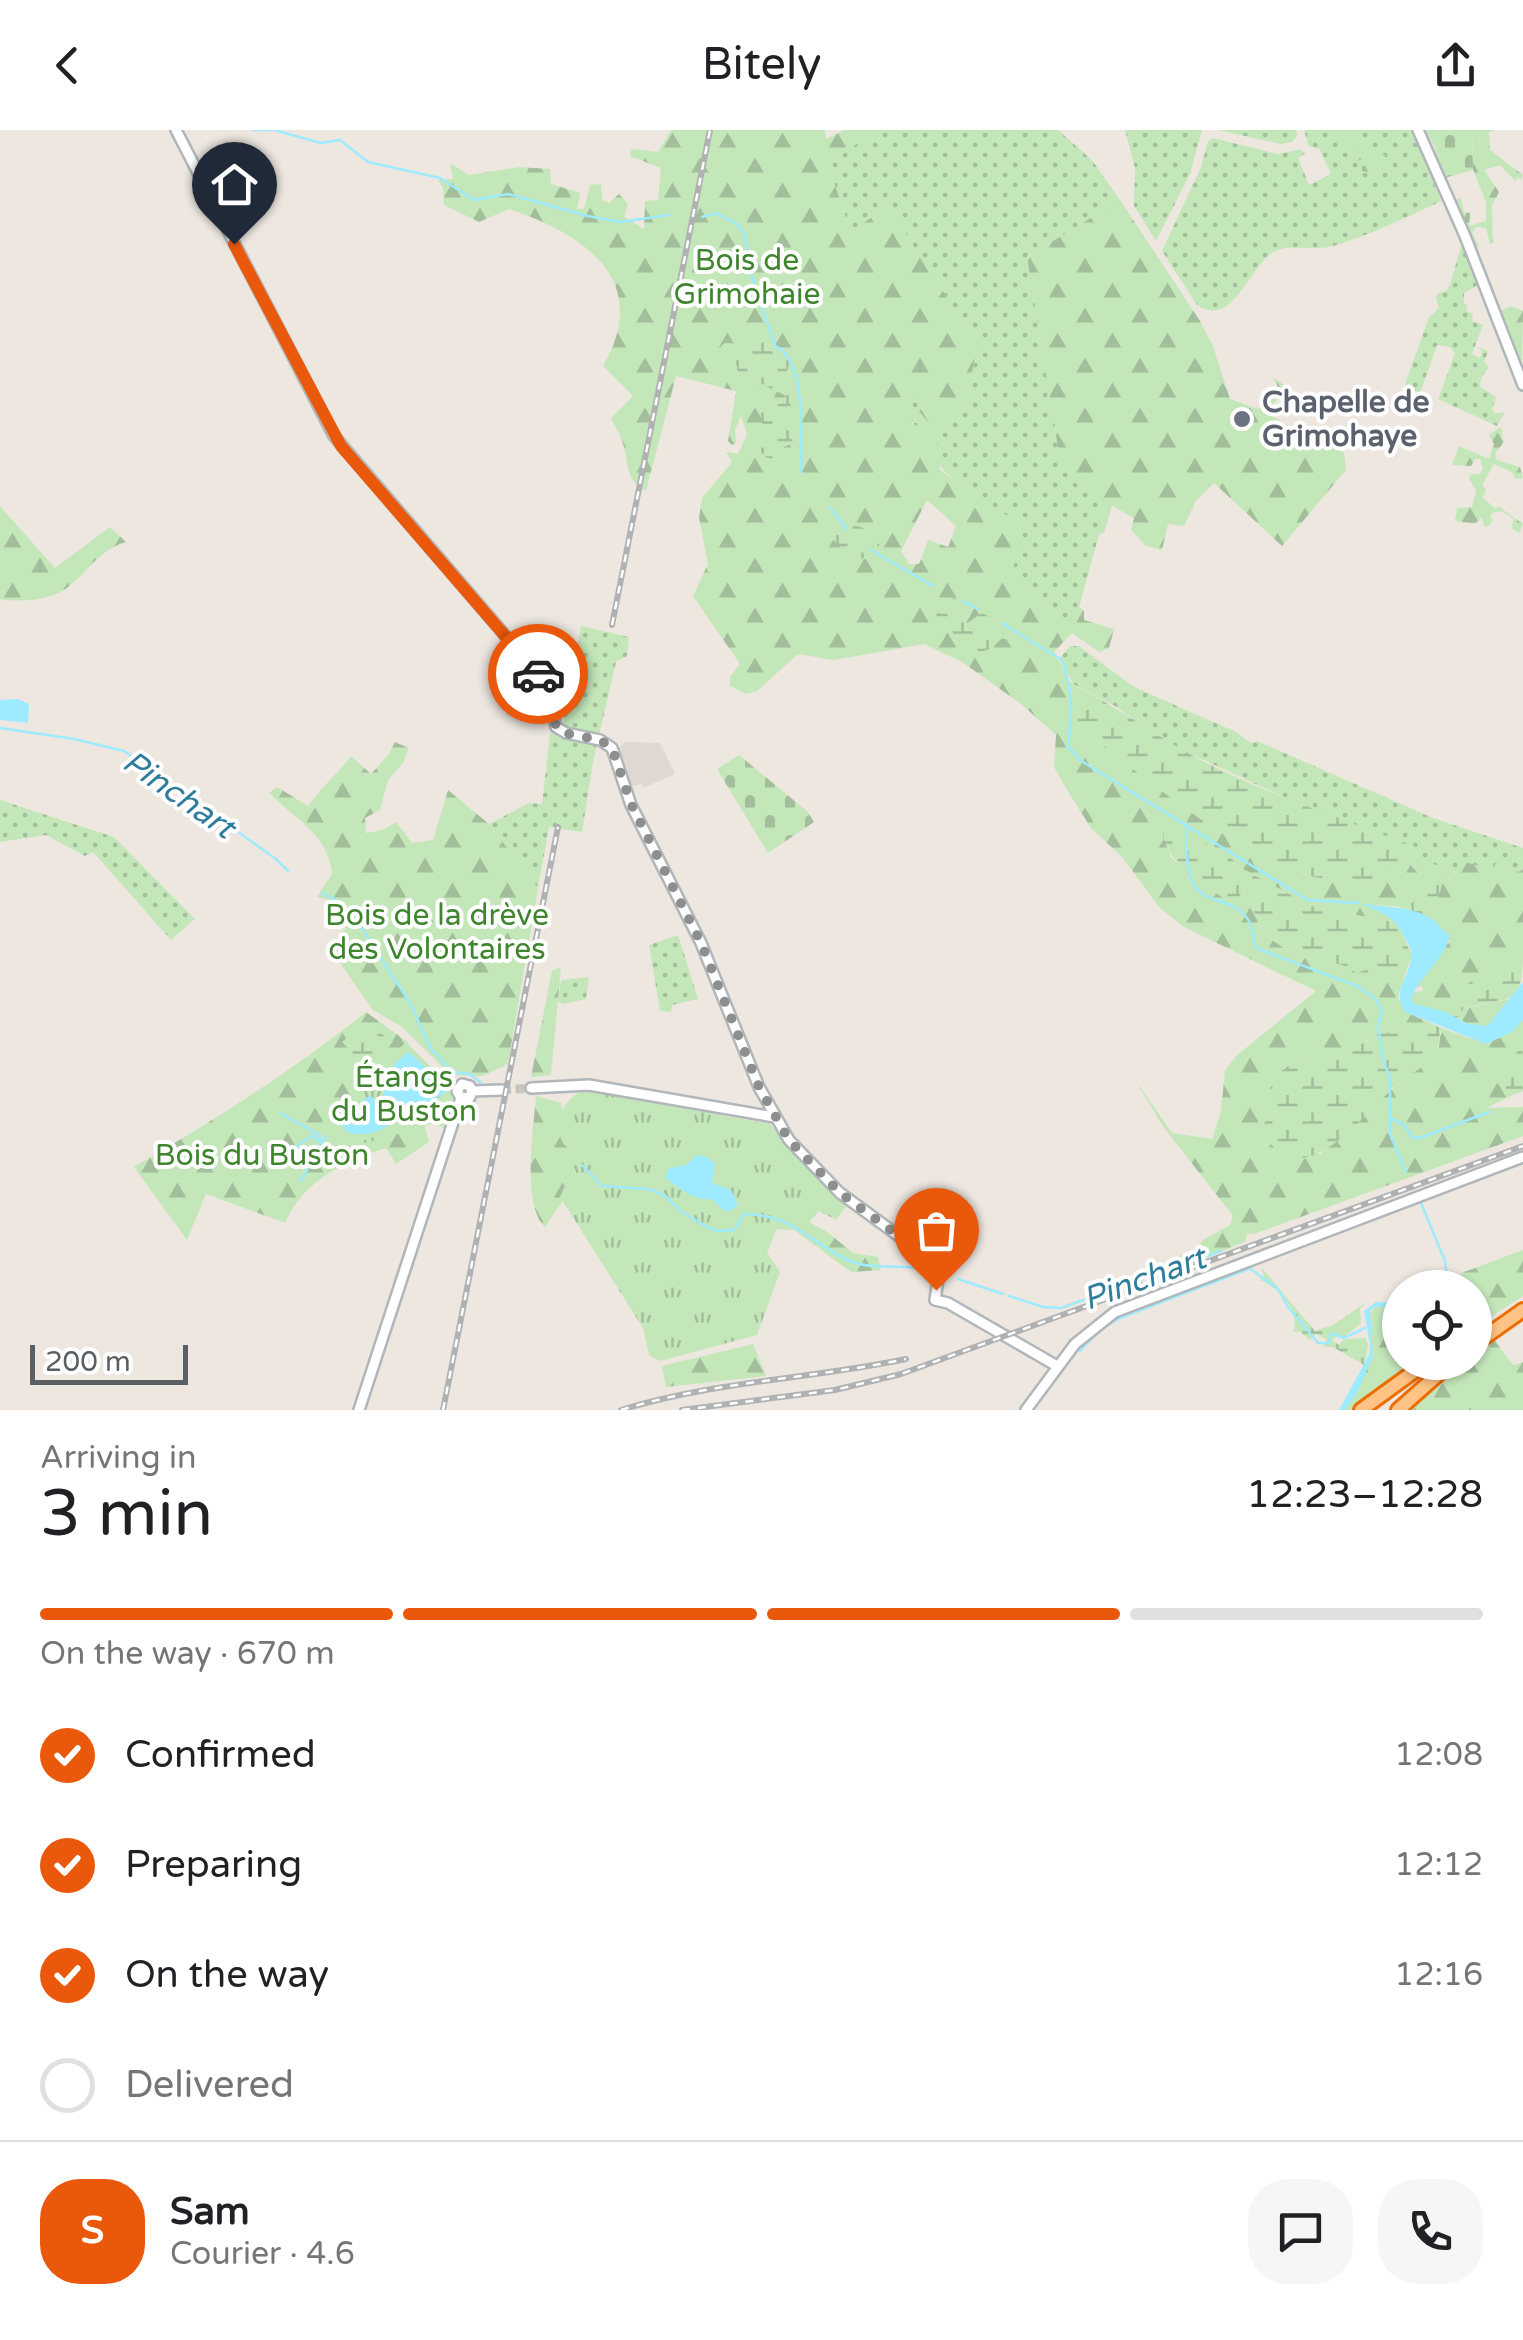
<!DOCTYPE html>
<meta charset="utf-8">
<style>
body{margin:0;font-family:"Varela Round",sans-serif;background:#f6f6f6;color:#202124;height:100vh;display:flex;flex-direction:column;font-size:38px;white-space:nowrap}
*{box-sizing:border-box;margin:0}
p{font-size:32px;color:#757577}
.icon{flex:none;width:55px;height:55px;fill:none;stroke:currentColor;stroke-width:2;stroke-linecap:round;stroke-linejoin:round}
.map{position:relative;height:1280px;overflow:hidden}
.panel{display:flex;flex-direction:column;background:#fff;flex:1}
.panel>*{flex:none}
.buttons{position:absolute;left:1382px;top:1140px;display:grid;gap:20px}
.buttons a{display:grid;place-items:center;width:110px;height:110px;border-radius:50%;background:#fff;box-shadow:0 2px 8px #0004;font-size:50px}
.scale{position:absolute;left:30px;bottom:25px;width:158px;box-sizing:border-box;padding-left:10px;border:5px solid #595f62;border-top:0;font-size:28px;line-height:35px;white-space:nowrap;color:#595f62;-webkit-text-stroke:8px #fff;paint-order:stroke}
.pin{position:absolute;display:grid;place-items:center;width:85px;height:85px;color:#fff;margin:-102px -42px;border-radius:50% 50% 50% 0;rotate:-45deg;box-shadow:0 0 10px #0007}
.pin .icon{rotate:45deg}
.courier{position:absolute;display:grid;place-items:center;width:100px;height:100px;margin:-50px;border:8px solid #ea580c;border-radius:50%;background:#fff;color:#222;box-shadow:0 2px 12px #0007}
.summary em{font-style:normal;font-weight:600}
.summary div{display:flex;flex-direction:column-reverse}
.summary{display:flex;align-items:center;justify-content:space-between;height:170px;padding:0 40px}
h1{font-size:65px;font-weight:600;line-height:75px}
.bar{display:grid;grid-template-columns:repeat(4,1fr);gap:15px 10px;align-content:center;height:120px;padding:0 40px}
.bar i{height:12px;border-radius:8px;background:#e0e0e0}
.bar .selected{background:#ea580c}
.bar p{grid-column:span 4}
.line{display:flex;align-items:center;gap:25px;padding:0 40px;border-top:2px solid #e0e0e0}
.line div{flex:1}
.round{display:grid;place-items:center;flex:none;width:105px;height:105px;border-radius:40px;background:#f6f6f6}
ol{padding:0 40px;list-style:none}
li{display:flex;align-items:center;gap:30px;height:110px}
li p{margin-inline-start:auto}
li .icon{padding:10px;border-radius:50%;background:#ea580c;color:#fff;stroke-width:4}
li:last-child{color:#757577}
li i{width:55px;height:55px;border:5px solid #e0e0e0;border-radius:50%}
header{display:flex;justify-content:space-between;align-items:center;height:130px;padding:0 40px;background:#fff;font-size:45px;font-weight:600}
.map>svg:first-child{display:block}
.education{fill:#dfd8d1}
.grass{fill:url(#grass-dots)}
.forest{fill:url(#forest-firs);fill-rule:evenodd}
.wetland{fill:url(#wetland-marsh)}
.cemetery{fill:url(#cemetery-stones)}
.park{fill:url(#park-tufts)}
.water{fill:#9eebff}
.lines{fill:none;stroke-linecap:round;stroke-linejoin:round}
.stream{stroke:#9eebff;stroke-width:2.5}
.secondary-tunnel{stroke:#c8c5c0;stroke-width:9;stroke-dasharray:9 4.5;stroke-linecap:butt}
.secondary-casing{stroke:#b0b6b9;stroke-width:14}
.highway-casing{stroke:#ed6d00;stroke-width:18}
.secondary{stroke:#fff;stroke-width:9}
.highway{stroke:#ffc485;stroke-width:12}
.rail-casing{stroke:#b0b1b2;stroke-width:6}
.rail{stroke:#fff;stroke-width:2.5;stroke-dasharray:8;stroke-linecap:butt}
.done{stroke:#8d8f8e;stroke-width:10;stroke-dasharray:0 18}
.route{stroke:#ea580c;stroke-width:12}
.worship-dot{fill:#6b7280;stroke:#fff;stroke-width:4}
.labels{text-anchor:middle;stroke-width:8;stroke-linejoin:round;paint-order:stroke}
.park-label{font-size:30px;fill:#3e852e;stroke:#fff}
.worship-label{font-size:30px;font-weight:bold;fill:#5b616d;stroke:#fff;text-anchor:start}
.water-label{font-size:32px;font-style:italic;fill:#2f7d9c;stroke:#fff}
</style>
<header><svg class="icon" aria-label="back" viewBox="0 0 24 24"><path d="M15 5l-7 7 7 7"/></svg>Bitely<svg class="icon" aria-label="share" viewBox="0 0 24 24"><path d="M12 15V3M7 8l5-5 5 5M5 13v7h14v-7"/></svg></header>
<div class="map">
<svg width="1523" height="1280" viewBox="0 0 1523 1280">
<defs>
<pattern id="grass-dots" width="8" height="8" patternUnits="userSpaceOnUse" patternTransform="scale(2.5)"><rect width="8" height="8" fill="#c4e7ba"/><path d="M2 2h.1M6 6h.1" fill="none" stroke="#a2be9b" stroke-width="1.8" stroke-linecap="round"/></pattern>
<pattern id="forest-firs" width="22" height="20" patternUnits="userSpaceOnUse" patternTransform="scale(2.5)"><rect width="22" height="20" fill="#c4e7ba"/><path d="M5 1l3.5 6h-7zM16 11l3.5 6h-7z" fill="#a2be9b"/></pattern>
<pattern id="wetland-marsh" width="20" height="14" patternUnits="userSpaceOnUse" patternTransform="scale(2.5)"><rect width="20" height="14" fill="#c4e7ba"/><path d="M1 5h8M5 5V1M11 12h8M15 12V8" fill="none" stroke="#a2be9b"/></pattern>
<pattern id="cemetery-stones" width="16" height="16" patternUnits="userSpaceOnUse" patternTransform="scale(2.5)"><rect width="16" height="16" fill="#c4e7ba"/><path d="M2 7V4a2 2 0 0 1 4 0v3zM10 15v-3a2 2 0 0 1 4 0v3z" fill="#a2be9b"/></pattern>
<pattern id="park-tufts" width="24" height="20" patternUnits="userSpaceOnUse" patternTransform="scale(2.5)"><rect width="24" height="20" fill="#c4e7ba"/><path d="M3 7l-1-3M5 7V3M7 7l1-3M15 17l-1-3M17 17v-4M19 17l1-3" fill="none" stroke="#a2be9b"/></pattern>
</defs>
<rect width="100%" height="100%" fill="#ede7e0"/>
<path class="education" d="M625 612 660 613 675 644 643 658 641 654 629 657 618 620Z"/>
<g class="grass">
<path d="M869 0H1058L1092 30 1120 70 1027 127 1108 372 1072 503 1011 447 1021 395C971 361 916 337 909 270L912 268 925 276 920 280 938 304 967 273 977 214 888 77 851 103 828 35Z"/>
<path d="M1125 0H1202L1190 44 1156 111 1134 76 1135 38Z"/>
<path d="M1218 0H1296L1297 6 1292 12 1281 14Z"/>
<path d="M1304 0H1413L1441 71C1412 85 1363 108 1333 116 1313 122 1290 112 1272 123 1248 138 1233 199 1197 175L1162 121 1201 37 1208 11 1213 8 1278 24 1301 19 1305 24 1298 28 1309 55 1331 44 1319 18 1309 17Z"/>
<path d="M1462 113 1479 154 1464 163V173L1468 175 1466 181 1473 184 1472 191 1483 195 1472 224 1480 228 1482 222 1478 217 1488 221 1484 232 1489 237 1481 248 1480 257 1496 267 1492 280 1495 283H1504L1497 296 1438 269 1455 223 1450 217 1437 215 1420 263 1404 257 1429 187 1439 178 1436 168 1438 163 1446 161 1450 155Z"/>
<path d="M581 496 629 507 627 526 616 532 593 632 582 702 549 697 538 758 489 694 529 673 542 674 550 604 563 596Z"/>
<path d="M1070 516H1079L1134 557 1236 602 1251 613 1257 611 1433 688 1523 718V739L1519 742 1456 743 1412 726 1415 718 1293 671 1173 616 1115 576 1074 555 1059 529Z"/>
<path d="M0 670 114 707 195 789 171 810 93 722 85 726 46 705 0 712Z"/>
<path d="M678 805 698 869 672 875 671 882 660 881 649 815Z"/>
<path d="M589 847 586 869 564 874 558 872 561 850Z"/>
</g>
<g class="forest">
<path d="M671 0H825L826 9 844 0H876L828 35 851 102 888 76 977 214 967 273 939 305 919 281 925 276 912 268 909 271 915 283 912 293 936 307 940 340 1021 395 1012 447 1056 488 1074 494 1079 477 1084 481V490L1114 499 1109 518 1099 522 1072 503 1054 522 1070 551 1079 558 1069 587C1136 640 1218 712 1297 742 1320 751 1348 750 1373 756L1405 729 1410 730 1412 737 1425 749 1424 755 1410 770 1412 781 1395 776 1366 775 1383 782 1397 793 1311 776 1241 738 1230 728 1216 724 1206 714 1204 717 1173 707 1168 695 1162 697 1171 728 1228 771 1251 752 1259 751 1263 758 1253 778C1262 811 1286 822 1318 830 1332 833 1345 833 1356 842L1380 836 1405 844 1398 867 1405 882 1428 892 1420 900 1403 898 1385 903 1379 897C1370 907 1362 916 1350 922 1339 927 1329 925 1318 925 1290 924 1278 946 1265 967L1268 987 1261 999 1320 1024 1399 953 1432 928 1439 917 1441 898 1486 914 1512 902 1520 917 1506 968 1487 978 1523 977V1006L1254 1104 1247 1103 1246 1111 1186 1136 1171 1134 1180 1125 1193 1123 1203 1110 1230 1095 1233 1086 1162 995 1134 948 1172 1003 1212 1009 1221 981 1225 941 1236 926 1316 861 1184 797 1159 777 1122 727 1091 698 1067 660 1054 637 1056 605 1021 574 962 532 924 514 834 530 798 524 757 561 746 564 730 556V547L740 534 693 466 708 434 699 388 702 368 732 332 726 322 738 324 747 304 741 286 735 300 736 313 732 315 728 311 736 261 676 246 646 361C623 349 630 332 622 311 620 303 614 295 611 288L633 266 603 236C653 150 584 104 509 79L479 92 444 75 443 58 438 50 453 49 450 33 469 45 520 37 550 39 551 54 580 63 577 79H584L590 55 601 54 602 70 609 73 619 64 628 74 624 87 644 99 645 71 658 70 661 38 630 26 631 19 658 22ZM927 370 956 396 948 417 928 410 919 434H909L901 421Z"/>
<path d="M1337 0H1360L1364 9 1352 21 1353 24 1360 26 1367 21 1370 9 1375 24 1385 25 1382 36 1374 43 1362 41V36L1372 35 1373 29 1370 26 1355 32 1344 12 1340 10Z"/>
<path d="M1472 0H1495L1489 2 1490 20 1523 45 1521 50 1517 47 1516 52 1500 35 1484 40 1499 62 1492 76 1493 112 1490 114 1486 98 1476 97 1472 103 1479 116 1473 118 1453 71 1461 68 1464 82 1470 83 1469 96 1486 91V72L1473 40Z"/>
<path d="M1120 70 1200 191 1213 216 1230 269 1258 279 1268 272 1278 257 1273 247 1288 258 1266 282 1303 304 1307 298 1344 323 1346 340 1282 416 1214 353 1196 371 1184 396 1168 394 1162 420 1146 416 1131 400 1134 388 1112 376 1104 403 1100 404 1097 402 1106 371 1079 357 1061 336 1027 127Z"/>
<path d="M1512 176 1523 181 1522 238 1503 191 1502 180Z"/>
<path d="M1499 298H1502V309L1505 310 1495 324 1497 330 1520 337 1523 348 1515 349 1512 342 1494 334 1482 355 1486 360 1483 368 1496 379 1498 376 1523 394 1519 403 1511 398 1514 389 1501 381 1492 383 1490 387 1493 390 1489 396H1484L1482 387 1475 394 1455 391 1457 378 1472 377 1476 360 1469 349 1471 344H1480L1483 338 1480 329H1475L1471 336 1452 335 1459 316 1489 329 1494 314 1489 305Z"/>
<path d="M0 376 55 438 110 397 126 412C92 422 82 454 56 464 40 471 17 472 0 469Z"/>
<path d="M395 612 409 618 403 633 388 650 380 680 365 688 366 703 383 700 396 692 412 713 433 710 448 660 489 694 538 758 508 934 482 946 451 945 402 897 372 879 330 818 346 797 332 771 317 767 332 744C329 705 295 689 269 663L277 657 308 676C321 657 338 644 351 626L371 644 388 625Z"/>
<path d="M1497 730 1519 742 1523 739V824L1457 859 1441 882 1418 876 1411 870 1414 862 1423 861 1422 856 1415 857 1449 812 1437 794 1426 787 1424 779 1431 776 1443 752 1460 741 1465 732 1493 740Z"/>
<path d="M561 837 551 945 531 947 552 841Z"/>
<path d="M1509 869 1487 896 1466 893 1457 888 1462 879Z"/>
<path d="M366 882 409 913 380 944 423 990 429 1012 396 1034 386 1018C344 1031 302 1052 285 1093L206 1064 187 1110 134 1037C214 990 293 941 366 882Z"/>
<path d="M536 966 561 973 565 1002 792 1083 826 1101 853 1123 878 1127 881 1140 851 1142 794 1100 773 1099 645 1196 564 1069 545 1097C521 1074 534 998 536 966Z"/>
<path d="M1523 1120V1166L1475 1197V1158H1445L1464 1142Z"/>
<path d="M1375 1177H1400V1232L1423 1233 1358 1280H1345L1373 1226 1368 1187Z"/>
<path d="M1492 1207 1513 1235 1523 1232V1280H1410L1460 1233 1475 1232V1220Z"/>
<path d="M753 1214 766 1246 666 1257 662 1236Z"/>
</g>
<g class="wetland">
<path d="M760 203 783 220 790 232 785 246 792 247C795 263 794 271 786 284L787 292 792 295 789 305 794 313 784 317 778 329 767 328 759 320 760 314 768 305 764 301 760 284 766 276 781 274 786 266 762 254 756 245 748 252 757 255 749 258 739 250 737 236 724 226 721 216 725 213 748 214 753 205Z"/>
<path d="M838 393H850L882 406 876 425 868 430 845 423 831 407 832 399Z"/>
<path d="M954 467 959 470 957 472 966 494 982 483 992 488 994 499 1014 508 1011 511 1002 508C995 515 989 522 978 521L966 506 960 509 953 506 952 497H943L936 485Z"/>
<path d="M1079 558C1126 581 1166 614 1213 636 1278 668 1348 691 1416 717L1413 726 1456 743 1443 752 1437 771 1425 779 1426 787 1412 781 1410 770 1424 755 1425 749 1412 737 1409 730 1405 729 1373 756C1348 750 1321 751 1297 742 1218 712 1135 640 1068 587Z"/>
<path d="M1164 689 1174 707 1203 717 1207 713 1216 718 1217 724 1230 727 1241 738 1311 776 1397 793 1412 825 1405 844 1389 846 1380 836 1356 843C1345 833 1332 833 1318 830 1286 822 1262 810 1253 778L1263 758 1259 751 1251 752 1235 771H1228C1200 752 1154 726 1164 689Z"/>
<path d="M1523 824C1523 882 1505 865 1463 879L1457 888 1441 882 1457 859Z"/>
<path d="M1523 890V961L1506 968V941L1520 917 1512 902Z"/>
<path d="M365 892 393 912 367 938 342 912Z"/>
<path d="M1428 892 1441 898C1438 908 1441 918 1433 927 1423 939 1407 945 1395 956 1362 986 1299 1073 1261 999L1268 987 1265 967 1277 945 1295 930 1313 924 1340 925 1369 910 1367 904 1374 896 1386 903 1403 898 1420 900Z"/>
<path d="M1261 1137 1315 1201 1333 1195 1367 1172 1360 1179 1361 1193 1344 1207 1338 1205 1332 1210 1339 1215 1344 1209 1366 1208 1368 1216 1364 1235 1333 1217H1323L1327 1210 1316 1204 1310 1210 1300 1202H1293C1301 1183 1280 1158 1260 1150L1264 1146Z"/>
</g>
<g class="cemetery">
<path d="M1424 0H1472L1473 40 1444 48 1434 15Z"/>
<path d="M739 625 808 682 814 692 768 723 717 639Z"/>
</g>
<g class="park">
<path d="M406 912 450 956 453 972 444 998 432 994 336 1021 326 1019 317 1007 319 995Z"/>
<path d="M588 960 770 994 818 1050 848 1074 836 1090 819 1081 804 1098 779 1094 767 1123 780 1142 757 1205 660 1231 649 1225 643 1198 560 1067 577 1030C573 1023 564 1016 562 1011 552 991 566 963 588 960Z"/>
</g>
<g class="water">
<path d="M18 569 29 574 28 593 0 590V570Z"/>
<path d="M1358 773C1383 778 1410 775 1432 789 1440 795 1442 801 1450 805 1445 830 1419 846 1411 870L1415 874 1446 882 1466 893 1487 896 1523 852V890L1512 902 1486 914 1405 882C1391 860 1409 849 1411 828 1413 820 1407 812 1403 805 1394 785 1378 781 1358 773Z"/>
<path d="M409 922 450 959 405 989 384 965C385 944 392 934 409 922Z"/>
<path d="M370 965 394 990C381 1004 364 1007 346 1002L340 990Z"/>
<path d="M697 1025 707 1027 715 1034 712 1053 731 1060 738 1074 732 1080 724 1081 712 1069C694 1072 679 1057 665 1048L669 1038 686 1035Z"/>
<path d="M1376 1172 1400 1173V1177H1375L1370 1181 1373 1226 1357 1263 1345 1280H1339L1369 1225 1370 1215 1364 1181Z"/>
</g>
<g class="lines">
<g class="stream">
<path d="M253 0H271"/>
<path d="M274 0 321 13 340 10 368 32 440 48 474 70 508 64 588 86 620 92 669 85"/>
<path d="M702 87 716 83 737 94 745 105 751 144 775 216C808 231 800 308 801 342"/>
<path d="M830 378 847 399"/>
<path d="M871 420 933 456"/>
<path d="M963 471 978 479"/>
<path d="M1002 493 1062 530C1074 564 1072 583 1068 617L1083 632 1308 770 1358 773"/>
<path d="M0 598 74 609 124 621 276 729 288 741"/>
<path d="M1187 694C1187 712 1185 733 1192 750 1202 776 1232 766 1247 788 1253 796 1253 808 1256 818L1357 856 1377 870 1382 882 1378 895 1382 925 1390 949V988"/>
<path d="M322 763 334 769 359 794 410 873 431 919 453 942 470 944 481 953"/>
<path d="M280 983 320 1005V1012"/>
<path d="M287 1020 297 1023 298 1015 313 1005 320 1012"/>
<path d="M582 1035 602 1056 648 1059 664 1065 682 1082 705 1096 717 1101 734 1100 744 1084C796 1085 809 1113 850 1131 874 1141 904 1133 929 1140"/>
<path d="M1406 1042 1390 1004V988L1403 994 1413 1008H1420L1489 982"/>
<path d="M300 1051C312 1037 312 1018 327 1007"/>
<path d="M1421 1073 1445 1131 1447 1146"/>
<path d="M1248 1137 1278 1159 1288 1177 1318 1213H1329L1331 1203 1344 1208 1365 1198"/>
<path d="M958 1149 1003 1164"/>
<path d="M1009 1166 1043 1177 1061 1178 1221 1121"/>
<path d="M1111 1178 1240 1130"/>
<path d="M1080 1221 1101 1199 1120 1188 1248 1139"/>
</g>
<path class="secondary-tunnel" d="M502 960 531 958"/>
<defs>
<g id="secondary">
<path d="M176 0 334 306 546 553 556 597 566 603 600 610 612 618 631 675 701 813 759 957 789 1010 840 1063 940 1136 935 1170 948 1173 1057 1236"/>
<path d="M1418 0 1465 106 1523 255"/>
<path d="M531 958 589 955 774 987"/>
<path d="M461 968 470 967 472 961 502 960"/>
<path d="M461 968 457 961 462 954 470 956 472 961"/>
<path d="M359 1280 461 968"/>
<path d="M1026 1280 1075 1214 1115 1182 1523 1027"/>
</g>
<g id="highway">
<path d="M1475 1214 1523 1180"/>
<path d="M1361 1280 1427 1232"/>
<path d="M1398 1280 1452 1232"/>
</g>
</defs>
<use href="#secondary" class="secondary-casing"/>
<use href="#highway" class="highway-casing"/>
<use href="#secondary" class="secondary"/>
<use href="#highway" class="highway"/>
<defs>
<g id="rail">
<path d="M612 495 710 0"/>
<path d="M443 1280 558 697"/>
<path d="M621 1280C714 1251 811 1249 906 1229"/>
<path d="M682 1280 835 1260 901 1244 1523 1016"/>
</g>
</defs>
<use href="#rail" class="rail-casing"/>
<use href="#rail" class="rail"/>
</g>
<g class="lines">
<path class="done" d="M538 544 548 558 556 597 569 604 600 610 612 618 631 674 701 813 759 957 789 1010 840 1063 940 1136 936 1160"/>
<path class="route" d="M234 114 341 316 538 544"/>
</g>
<circle class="worship-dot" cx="1242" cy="289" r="10"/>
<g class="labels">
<g class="park-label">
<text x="747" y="140">Bois de<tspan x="747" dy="34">Grimohaie</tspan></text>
<text x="437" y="795">Bois de la drève<tspan x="437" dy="34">des Volontaires</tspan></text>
<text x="404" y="957">Étangs<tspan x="404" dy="34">du Buston</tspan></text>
<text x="262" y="1035">Bois du Buston</text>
</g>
<g class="worship-label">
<text x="1262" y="282">Chapelle de<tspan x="1262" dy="34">Grimohaye</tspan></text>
</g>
<g class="water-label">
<text transform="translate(179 664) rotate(35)" y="11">Pinchart</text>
<text transform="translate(1144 1148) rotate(-20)" y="11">Pinchart</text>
</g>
</g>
</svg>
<div class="buttons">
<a><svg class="icon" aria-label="locate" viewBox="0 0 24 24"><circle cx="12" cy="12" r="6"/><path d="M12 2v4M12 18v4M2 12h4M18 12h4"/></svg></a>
</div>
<div class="scale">200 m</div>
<div class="pin" style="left:936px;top:1160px;background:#ea580c"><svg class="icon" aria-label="bag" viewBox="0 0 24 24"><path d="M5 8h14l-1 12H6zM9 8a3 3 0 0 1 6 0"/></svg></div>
<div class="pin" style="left:234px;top:114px;background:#1f2937"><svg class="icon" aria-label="home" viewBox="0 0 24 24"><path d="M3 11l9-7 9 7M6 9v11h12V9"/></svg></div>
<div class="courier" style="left:538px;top:544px"><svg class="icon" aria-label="car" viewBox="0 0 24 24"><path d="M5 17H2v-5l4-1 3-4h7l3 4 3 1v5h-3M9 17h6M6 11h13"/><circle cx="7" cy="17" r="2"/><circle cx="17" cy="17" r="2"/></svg></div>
</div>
<section class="panel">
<div class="summary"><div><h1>3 min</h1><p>Arriving in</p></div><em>12:23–12:28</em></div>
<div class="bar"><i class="selected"></i><i class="selected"></i><i class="selected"></i><i></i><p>On the way · 670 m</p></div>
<ol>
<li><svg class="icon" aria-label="check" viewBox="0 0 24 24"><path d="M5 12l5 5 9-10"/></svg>Confirmed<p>12:08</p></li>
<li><svg class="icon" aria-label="check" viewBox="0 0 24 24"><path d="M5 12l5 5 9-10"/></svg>Preparing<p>12:12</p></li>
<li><svg class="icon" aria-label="check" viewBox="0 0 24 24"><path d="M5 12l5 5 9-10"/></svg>On the way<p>12:16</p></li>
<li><i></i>Delivered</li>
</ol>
<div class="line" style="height:180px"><b class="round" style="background:#ea580c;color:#fff">S</b><div><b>Sam</b><p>Courier · 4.6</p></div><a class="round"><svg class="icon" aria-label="chat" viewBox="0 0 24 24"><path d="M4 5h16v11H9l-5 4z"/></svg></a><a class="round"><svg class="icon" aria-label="phone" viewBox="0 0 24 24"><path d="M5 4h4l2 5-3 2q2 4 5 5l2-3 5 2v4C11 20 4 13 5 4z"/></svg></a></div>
</section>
